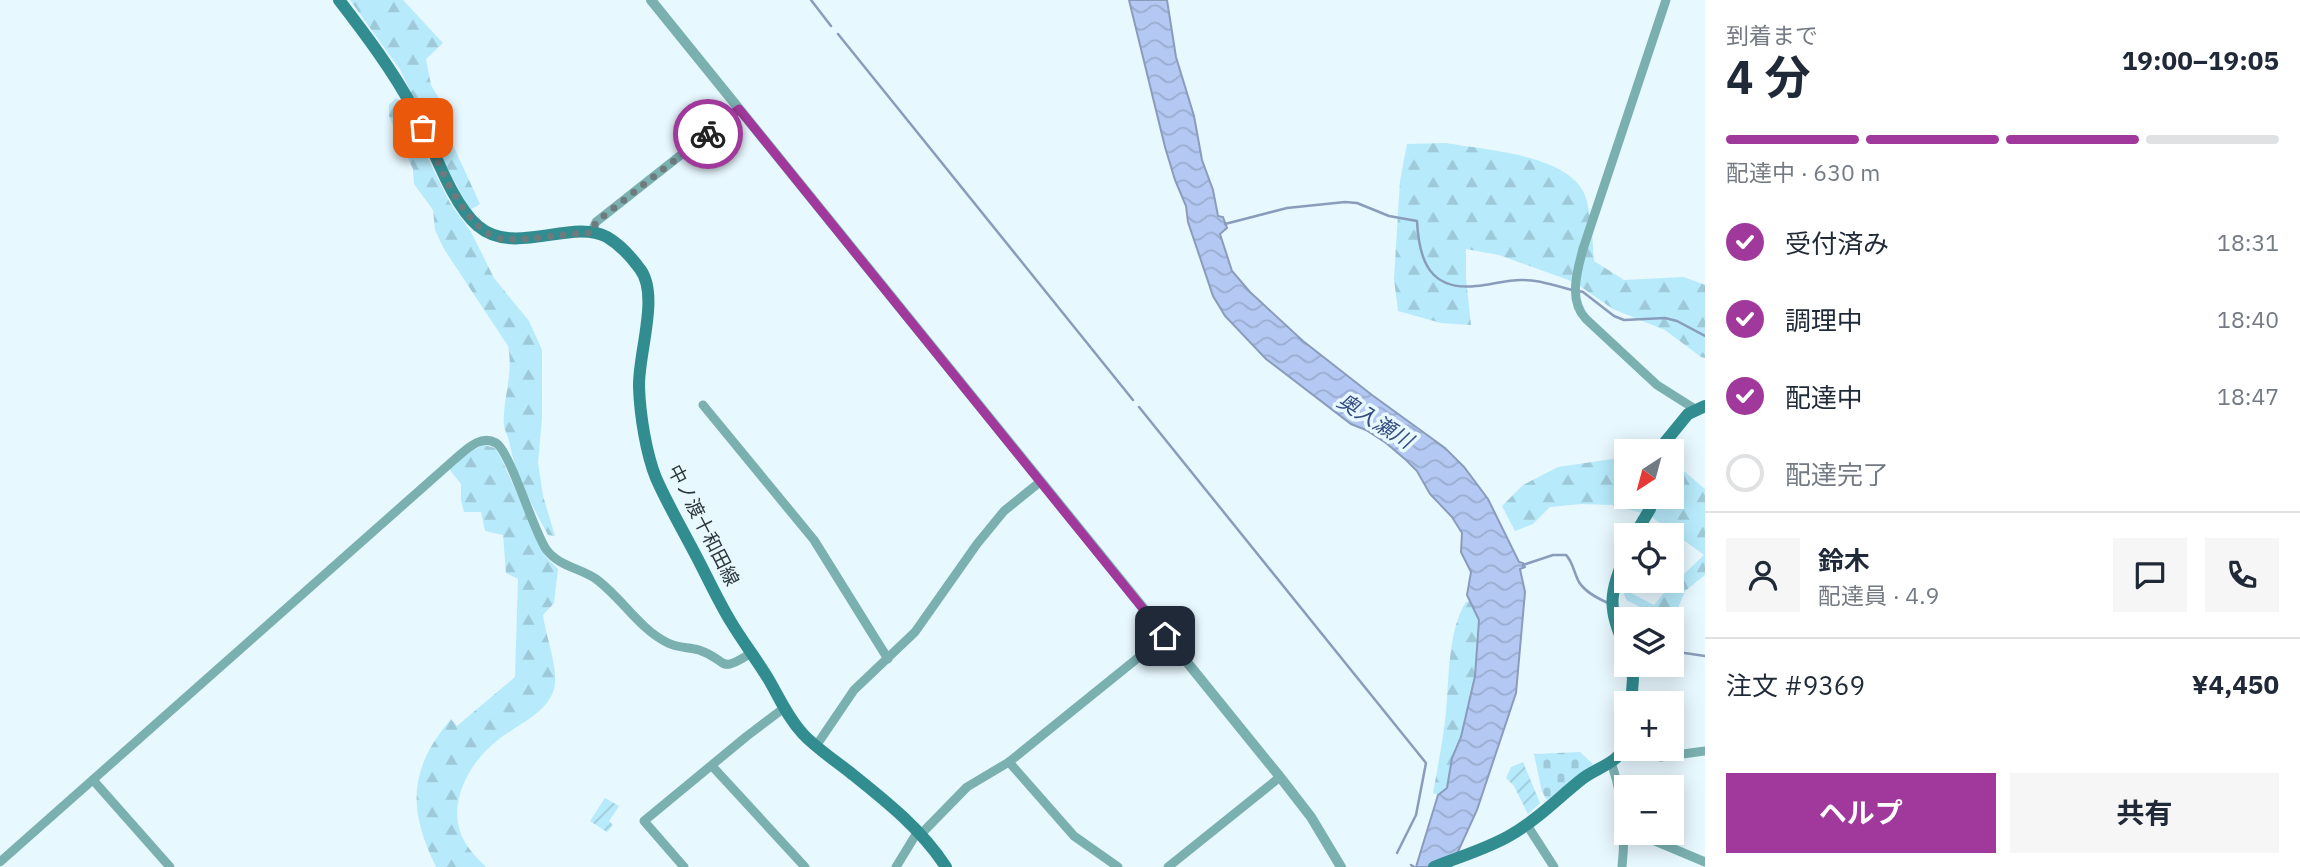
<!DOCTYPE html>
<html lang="ja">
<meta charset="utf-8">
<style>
body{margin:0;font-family:"IBM Plex Sans","Noto Sans JP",sans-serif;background:#f6f6f7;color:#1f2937;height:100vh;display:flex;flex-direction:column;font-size:26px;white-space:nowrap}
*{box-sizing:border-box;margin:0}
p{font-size:23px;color:#747a83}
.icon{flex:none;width:38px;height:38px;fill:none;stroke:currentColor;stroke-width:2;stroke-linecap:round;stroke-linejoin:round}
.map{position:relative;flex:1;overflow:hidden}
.sheet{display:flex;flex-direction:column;background:#fff;width:595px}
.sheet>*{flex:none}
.needle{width:46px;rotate:216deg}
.controls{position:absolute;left:1614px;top:439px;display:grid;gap:14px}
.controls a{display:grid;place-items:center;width:70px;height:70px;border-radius:0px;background:#fff;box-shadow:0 4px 18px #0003;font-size:35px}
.pin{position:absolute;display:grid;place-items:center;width:60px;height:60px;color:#fff;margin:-30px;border-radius:14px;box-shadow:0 4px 10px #0006}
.courier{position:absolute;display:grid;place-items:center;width:70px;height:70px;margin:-35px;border:5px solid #a1399c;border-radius:50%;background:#fff;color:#222;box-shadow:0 2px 9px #0007}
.summary em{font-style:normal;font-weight:700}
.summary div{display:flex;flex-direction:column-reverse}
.summary{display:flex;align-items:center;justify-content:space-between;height:119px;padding:0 21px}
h1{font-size:46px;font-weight:700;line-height:52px}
.bar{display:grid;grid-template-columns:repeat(4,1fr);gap:10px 7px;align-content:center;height:84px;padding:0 21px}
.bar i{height:9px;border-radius:5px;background:#e0e1e3}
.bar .selected{background:#a1399c}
.bar p{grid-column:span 4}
.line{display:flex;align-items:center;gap:18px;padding:0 21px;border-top:2px solid #e0e1e3}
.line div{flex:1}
.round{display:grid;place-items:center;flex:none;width:74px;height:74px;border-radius:0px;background:#f6f6f7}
ol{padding:0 21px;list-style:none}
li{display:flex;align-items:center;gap:21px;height:77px}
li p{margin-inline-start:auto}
li .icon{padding:7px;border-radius:50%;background:#a1399c;color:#fff;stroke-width:4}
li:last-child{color:#747a83}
li i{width:38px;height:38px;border:4px solid #e0e1e3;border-radius:50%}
.action{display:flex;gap:14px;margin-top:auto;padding:14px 21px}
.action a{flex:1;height:80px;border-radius:0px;background:#a1399c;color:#fff;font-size:28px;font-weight:700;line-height:80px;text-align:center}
.action a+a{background:#f6f6f7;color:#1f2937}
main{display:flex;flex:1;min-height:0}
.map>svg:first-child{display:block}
.forest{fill:url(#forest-firs)}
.cemetery{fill:url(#cemetery-stones)}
.garden{fill:url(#garden-furrows)}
.water{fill:url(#water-waves);stroke:#8a9cbb;stroke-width:2}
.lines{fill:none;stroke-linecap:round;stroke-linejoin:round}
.stream{stroke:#8a9cbb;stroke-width:2.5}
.minor{stroke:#7bb0b1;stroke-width:9}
.tertiary{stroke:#7bb0b1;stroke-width:10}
.secondary{stroke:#328d90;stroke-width:12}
.done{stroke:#6d7b7f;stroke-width:7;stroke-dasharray:0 12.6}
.route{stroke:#a1399c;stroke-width:9}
.labels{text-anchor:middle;stroke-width:7;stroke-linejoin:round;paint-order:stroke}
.street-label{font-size:19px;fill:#2c373b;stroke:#e7f8fe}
.water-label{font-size:21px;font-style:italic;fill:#334c81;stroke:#e7f8fe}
</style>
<main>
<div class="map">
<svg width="1705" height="867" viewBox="0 0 1705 867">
<defs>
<pattern id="forest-firs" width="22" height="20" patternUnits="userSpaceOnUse" patternTransform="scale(1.75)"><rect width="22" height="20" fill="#b7eafb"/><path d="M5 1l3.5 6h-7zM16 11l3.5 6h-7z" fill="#9ec9d8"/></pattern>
<pattern id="cemetery-stones" width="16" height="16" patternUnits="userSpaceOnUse" patternTransform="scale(1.75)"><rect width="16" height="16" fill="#b7eafb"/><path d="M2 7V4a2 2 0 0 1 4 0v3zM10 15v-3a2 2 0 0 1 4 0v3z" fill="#9ec9d8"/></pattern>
<pattern id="garden-furrows" width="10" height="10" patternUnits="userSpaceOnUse" patternTransform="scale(1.75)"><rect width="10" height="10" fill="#b7eafb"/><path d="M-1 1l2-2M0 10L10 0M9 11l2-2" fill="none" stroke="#9ec9d8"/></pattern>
<pattern id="water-waves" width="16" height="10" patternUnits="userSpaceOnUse" patternTransform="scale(1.75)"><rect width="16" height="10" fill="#b3c8f2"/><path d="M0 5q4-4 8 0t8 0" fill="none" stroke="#9aacd0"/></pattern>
</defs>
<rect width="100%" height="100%" fill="#e7f8fe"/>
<g class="forest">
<path d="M350 0H403L443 43 426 59 431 85 453 123 446 130 480 204 470 210 435 145 401 71Z"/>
<path d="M396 98 403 103 411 125 450 203 471 232 494 278 529 321 542 350V418L538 463 543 496 555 536 548 535C532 506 515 474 509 441 508 436 505 431 504 426 502 399 514 375 508 346L444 249 435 230 433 210 414 184 413 169 389 116V105Z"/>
<path d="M1446 143C1484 150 1563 154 1583 191 1591 206 1593 243 1594 261L1624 280 1684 277 1705 285V358L1701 357 1665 330 1613 309 1574 282 1499 255 1466 249V278L1471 325 1441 323 1398 311 1394 279 1400 181 1407 144Z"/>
<path d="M484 445 495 448 501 458 545 556 558 569 554 603 543 615C546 638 559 669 554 689 547 713 517 725 499 739 467 763 442 811 468 847 473 854 480 861 486 867H436C408 809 408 770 451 719L457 726 515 677 518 579 506 573 503 535 485 531 481 512H464L461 500V484L449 469 473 450Z"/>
<path d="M1626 457V497H1671V464L1685 472 1705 489V575L1685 591 1676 613 1665 619 1628 601 1624 595 1625 590 1654 605 1663 594 1704 555 1649 515 1611 505 1581 504 1550 507 1533 524 1515 531 1502 506 1523 485 1558 467Z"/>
<path d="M1471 601 1479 620 1475 676 1461 737 1452 758 1447 788 1438 795 1433 793C1438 766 1443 740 1446 713 1449 680 1448 629 1466 602Z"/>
</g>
<path class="cemetery" d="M1580 752 1593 764 1547 800 1542 792 1534 754Z"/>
<g class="garden">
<path d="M1523 762 1540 803 1528 814 1514 786 1506 778 1511 767Z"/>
<path d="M605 798 619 806 609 821 613 825 607 832 590 821Z"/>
</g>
<path class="water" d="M1129 0H1167L1176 57 1194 116 1202 160 1213 190 1218 216 1223 217 1227 228 1220 234 1232 271 1250 292 1303 341 1372 395 1445 448 1464 467 1488 499 1519 562 1523 563 1525 567 1520 569 1525 592 1516 693 1477 810 1451 867H1416L1438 795 1447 788 1452 758 1461 737 1475 676 1479 620 1467 595 1471 572 1461 552 1462 533 1452 517 1430 494 1417 471 1406 460 1386 443 1366 430 1351 424 1266 359 1225 316 1213 296 1188 222 1186 206 1175 180 1165 147Z"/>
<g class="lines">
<g class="stream">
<path d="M811 0 831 26"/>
<path d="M838 34 1133 400"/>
<path d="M1225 224 1287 208 1345 202 1357 203 1389 216 1417 221C1419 261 1430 291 1476 286 1492 285 1508 279 1524 280 1540 280 1557 286 1572 290"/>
<path d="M1579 291 1583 292 1614 316 1624 320 1665 318 1677 321 1705 336"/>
<path d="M1139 407 1426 763 1416 815 1397 853"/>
<path d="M1523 565 1553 555H1566C1573 562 1574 573 1579 582 1585 592 1597 598 1608 603"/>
<path d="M1617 607 1643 620"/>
<path d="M1671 651 1705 656"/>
<path d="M1411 865 1414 867"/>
</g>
<g class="minor">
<path d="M1666 0 1583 249C1577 272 1568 300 1586 319L1657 385 1695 409"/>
<path d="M591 233 596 222 739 109"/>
<path d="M703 405 814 540 888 659"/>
<path d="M816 746 854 690 915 632 977 544 1004 511 1040 482"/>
<path d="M1624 749 1661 757 1705 751"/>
<path d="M1009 762 1074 836 1118 867"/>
<path d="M1611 762C1623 796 1626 831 1622 867"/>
<path d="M712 766 805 867"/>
<path d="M93 780 170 867"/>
<path d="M1527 825 1554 867"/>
<path d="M1636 833 1705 862"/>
<path d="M921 834 967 787 1009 762 1165 636"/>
<path d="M0 862 455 459C466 450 480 434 496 443 510 451 533 530 546 549 558 566 580 568 596 579 622 598 639 629 668 643 678 648 689 647 699 650 729 660 717 675 751 653"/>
<path d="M684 867 644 821 747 736 784 708"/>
<path d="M896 867 918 831"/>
<path d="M1168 867 1280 777"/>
</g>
<path class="tertiary" d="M651 0 1280 777 1311 817 1341 867"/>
<g class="secondary">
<path d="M339 0C366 35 393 71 414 110 431 141 451 204 478 226 514 257 572 218 607 237 619 244 632 258 640 269 660 295 638 354 639 387 640 415 646 453 656 478 667 503 681 527 693 550 706 574 717 599 731 622 743 642 757 660 769 680 780 699 788 718 803 734 817 749 836 761 852 774 887 802 921 829 946 867"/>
<path d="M1657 452 1688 414 1705 406"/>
<path d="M1634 536 1650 509 1653 497"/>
<path d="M1626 552C1609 597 1607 605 1626 650"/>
<path d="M1631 665 1633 679 1631 704"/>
<path d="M1434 867C1459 857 1486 849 1509 836 1536 821 1558 798 1582 779 1597 767 1621 763 1626 742"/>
</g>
</g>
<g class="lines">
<path class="done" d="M423 128C437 160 465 235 504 239 529 241 564 233 591 233L596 222 708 134"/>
<path class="route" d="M708 134 739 109 1165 636"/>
</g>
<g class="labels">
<g class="street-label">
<text transform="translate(704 525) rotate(63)" y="7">中ノ渡十和田線</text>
</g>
<g class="water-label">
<text transform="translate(1375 421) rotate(32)" y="7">奥入瀬川</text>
</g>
</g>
</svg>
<div class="controls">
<a><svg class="needle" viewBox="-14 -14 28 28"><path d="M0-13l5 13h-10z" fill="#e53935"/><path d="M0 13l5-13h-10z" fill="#747a83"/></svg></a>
<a><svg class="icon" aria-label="locate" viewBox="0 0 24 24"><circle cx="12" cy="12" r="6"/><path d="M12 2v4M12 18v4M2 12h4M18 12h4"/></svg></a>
<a><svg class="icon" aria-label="layers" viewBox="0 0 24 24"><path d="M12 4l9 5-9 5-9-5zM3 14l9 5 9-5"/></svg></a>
<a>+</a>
<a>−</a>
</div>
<div class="pin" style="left:423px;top:128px;background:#ea580c"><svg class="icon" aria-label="bag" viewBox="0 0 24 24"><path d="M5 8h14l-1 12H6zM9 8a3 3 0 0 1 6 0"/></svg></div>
<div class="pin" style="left:1165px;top:636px;background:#1f2937"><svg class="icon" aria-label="home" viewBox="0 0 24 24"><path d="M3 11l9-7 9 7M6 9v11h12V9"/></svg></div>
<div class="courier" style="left:708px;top:134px"><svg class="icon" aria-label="bike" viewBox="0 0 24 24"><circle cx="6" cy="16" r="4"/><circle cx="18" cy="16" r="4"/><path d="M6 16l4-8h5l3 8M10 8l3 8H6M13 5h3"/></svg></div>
</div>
<section class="sheet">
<div class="summary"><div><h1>4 分</h1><p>到着まで</p></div><em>19:00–19:05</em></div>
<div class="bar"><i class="selected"></i><i class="selected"></i><i class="selected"></i><i></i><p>配達中 · 630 m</p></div>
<ol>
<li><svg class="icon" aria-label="check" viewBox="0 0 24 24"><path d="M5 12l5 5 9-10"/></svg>受付済み<p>18:31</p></li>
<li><svg class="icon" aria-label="check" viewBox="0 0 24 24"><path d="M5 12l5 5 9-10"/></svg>調理中<p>18:40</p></li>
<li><svg class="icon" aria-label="check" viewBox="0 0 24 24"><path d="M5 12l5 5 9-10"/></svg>配達中<p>18:47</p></li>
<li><i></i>配達完了</li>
</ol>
<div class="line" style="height:126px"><a class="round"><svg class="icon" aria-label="person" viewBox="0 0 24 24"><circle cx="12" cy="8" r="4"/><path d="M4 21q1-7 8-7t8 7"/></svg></a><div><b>鈴木</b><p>配達員 · 4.9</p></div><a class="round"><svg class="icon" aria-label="chat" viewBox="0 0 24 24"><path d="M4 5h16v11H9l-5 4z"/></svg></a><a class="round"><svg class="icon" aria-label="phone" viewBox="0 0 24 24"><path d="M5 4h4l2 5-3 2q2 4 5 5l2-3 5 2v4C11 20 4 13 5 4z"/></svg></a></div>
<div class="line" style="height:91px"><div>注文 #9369</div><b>¥4,450</b></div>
<div class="action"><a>ヘルプ</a><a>共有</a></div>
</section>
</main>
